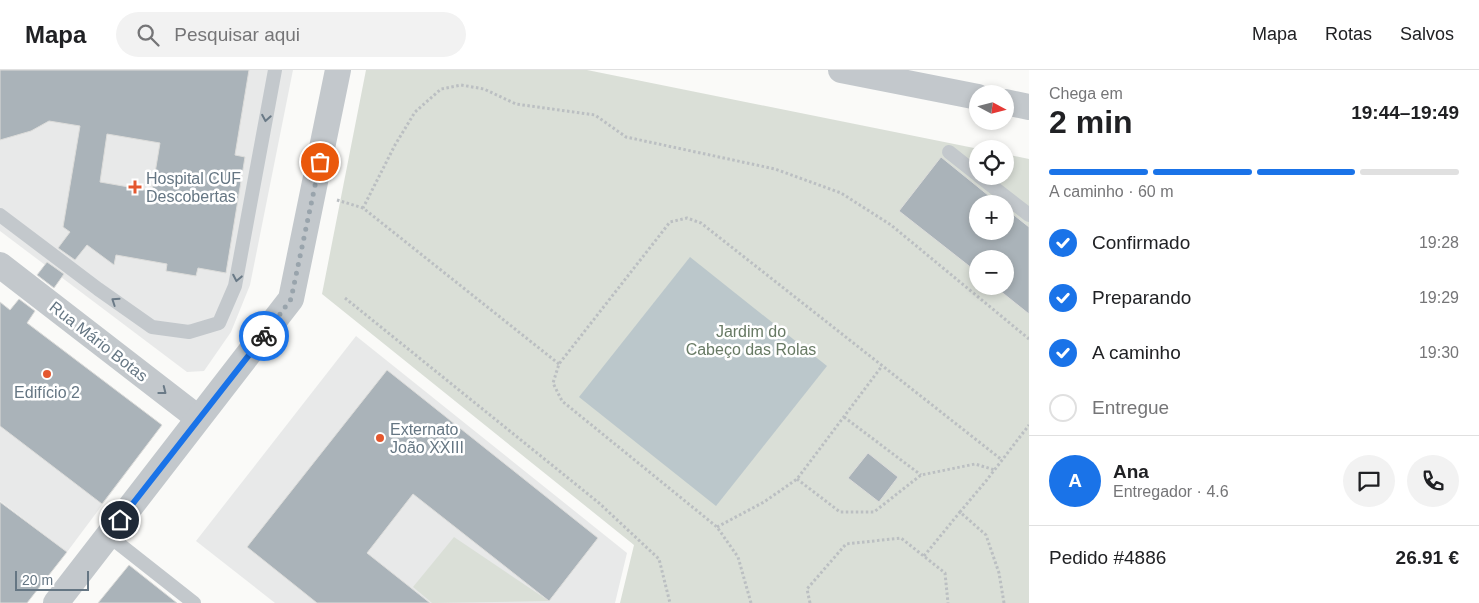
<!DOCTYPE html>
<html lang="pt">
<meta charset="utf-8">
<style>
body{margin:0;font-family:Helvetica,sans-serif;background:#f2f2f2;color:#202124;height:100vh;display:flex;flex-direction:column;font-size:19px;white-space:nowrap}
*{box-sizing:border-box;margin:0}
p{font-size:16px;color:#757577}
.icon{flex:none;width:28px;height:28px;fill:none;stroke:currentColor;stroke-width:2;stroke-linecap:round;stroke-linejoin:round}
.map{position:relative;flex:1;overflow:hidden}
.details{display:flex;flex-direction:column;background:#fff;width:450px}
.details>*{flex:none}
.needle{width:32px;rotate:97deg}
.tools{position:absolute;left:969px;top:15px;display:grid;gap:10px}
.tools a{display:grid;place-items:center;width:45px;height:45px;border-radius:50%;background:#fff;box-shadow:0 2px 8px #0003;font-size:25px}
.scale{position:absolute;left:15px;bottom:12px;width:74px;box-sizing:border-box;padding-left:5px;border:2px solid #657683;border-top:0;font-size:14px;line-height:18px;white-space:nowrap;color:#657683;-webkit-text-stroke:4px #fff;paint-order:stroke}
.pin{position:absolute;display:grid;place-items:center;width:42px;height:42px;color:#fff;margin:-21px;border:2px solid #fff;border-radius:50%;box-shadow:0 1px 5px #0007}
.courier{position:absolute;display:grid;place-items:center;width:50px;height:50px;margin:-25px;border:4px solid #1a73e8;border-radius:50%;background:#fff;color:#222;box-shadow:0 1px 6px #0007}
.head em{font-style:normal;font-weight:700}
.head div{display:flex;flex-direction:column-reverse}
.head{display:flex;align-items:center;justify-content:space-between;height:85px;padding:0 20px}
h1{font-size:32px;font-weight:700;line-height:38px}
.bar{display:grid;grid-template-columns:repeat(4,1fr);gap:8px 5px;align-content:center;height:60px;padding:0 20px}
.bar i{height:6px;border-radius:4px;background:#e0e0e0}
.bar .on{background:#1a73e8}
.bar p{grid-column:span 4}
.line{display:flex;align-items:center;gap:12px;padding:0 20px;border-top:1px solid #e0e0e0}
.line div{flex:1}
.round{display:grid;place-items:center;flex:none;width:52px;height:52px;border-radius:26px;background:#f2f2f2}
ol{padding:0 20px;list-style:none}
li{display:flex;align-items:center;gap:15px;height:55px}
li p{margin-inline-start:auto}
li .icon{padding:5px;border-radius:50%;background:#1a73e8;color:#fff;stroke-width:4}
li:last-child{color:#757577}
li i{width:28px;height:28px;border:2px solid #e0e0e0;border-radius:50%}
header{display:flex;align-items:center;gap:30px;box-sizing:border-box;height:70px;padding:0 25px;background:#fff;border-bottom:1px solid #e0e0e0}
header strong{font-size:24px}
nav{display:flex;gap:28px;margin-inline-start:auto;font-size:18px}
.search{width:350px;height:45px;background:#f2f2f2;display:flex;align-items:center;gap:12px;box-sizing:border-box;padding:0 18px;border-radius:28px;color:#757577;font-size:19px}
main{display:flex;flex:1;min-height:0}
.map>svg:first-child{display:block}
.built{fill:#e8e9e9}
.green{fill:#dadfd7;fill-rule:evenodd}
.water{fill:#bbc7cb}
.building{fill:#aab3b9;stroke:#dcdcda;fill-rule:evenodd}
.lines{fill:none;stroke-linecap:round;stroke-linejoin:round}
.path{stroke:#bbbfc2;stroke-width:3;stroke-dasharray:2.5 2.5;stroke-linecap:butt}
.lane{stroke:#c3c8cc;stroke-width:14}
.street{stroke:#c3c8cc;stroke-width:26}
.oneway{stroke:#6a7a87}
.done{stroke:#99a4ac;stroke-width:5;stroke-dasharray:0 9}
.route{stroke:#1a73e8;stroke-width:6}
.poi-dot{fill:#e4572e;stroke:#fff;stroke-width:2}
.labels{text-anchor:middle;stroke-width:5;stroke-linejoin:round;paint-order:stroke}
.poi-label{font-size:16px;fill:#657683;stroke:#fff;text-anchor:start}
.park-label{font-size:16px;fill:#687a64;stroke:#fff}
.street-label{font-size:16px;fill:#657683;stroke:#fff}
</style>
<header>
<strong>Mapa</strong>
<div class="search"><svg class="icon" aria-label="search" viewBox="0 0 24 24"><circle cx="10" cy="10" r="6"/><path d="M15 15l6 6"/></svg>Pesquisar aqui</div>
<nav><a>Mapa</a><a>Rotas</a><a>Salvos</a></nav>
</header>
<main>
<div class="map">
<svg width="1029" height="533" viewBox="0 0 1029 533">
<rect width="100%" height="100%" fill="#fafaf8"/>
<g class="built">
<path d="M0 0H293L250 215 231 262 204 301 187 302 0 161Z"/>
<path d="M0 232 162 355 67 482 0 431Z"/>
<path d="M356 266 627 483 615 533H275L196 471Z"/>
</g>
<g class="green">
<path d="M366 0H587L979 79 978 106H1005V84L1029 89V533H620L634 475 322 224ZM978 134H1005V161H978ZM978 189H1005V216H978Z"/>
<path d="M454 467 549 531 432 533 413 517Z"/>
</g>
<path class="water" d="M690 187 827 296 716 436 579 327Z"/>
<g class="building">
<path d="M0 0H249L235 85 245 87 226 203 198 198 196 206 166 201 167 194 116 185 114 195 87 175 75 190 58 178 70 162 63 157 80 56 49 51 31 61 0 70ZM107 64 160 73 152 121 100 112Z"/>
<path d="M941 87 999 134H978V161H1005V138L1029 157V244L994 216H1005V189H978V203L899 141Z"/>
<path d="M47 192 64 204 54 218 37 205Z"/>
<path d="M19 229 35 241 27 253 162 355 102 434 0 356V232L10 240Z"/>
<path d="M387 300 598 468 549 531 413 424 367 483 430 533H317L247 477Z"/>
<path d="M868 383 898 407 879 432 848 408Z"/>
<path d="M0 432 67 482 27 533H0Z"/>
<path d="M129 495 177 533H98Z"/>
</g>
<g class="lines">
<g class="path">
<path d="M337 130 363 138"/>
<path d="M345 228 599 433 659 489 670 533"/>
<path d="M559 294 363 138 395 75 415 42 441 19 461 15 484 19 516 34 595 45 626 67 775 99 841 123 891 155 1029 269"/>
<path d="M844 347 921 405"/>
<path d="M797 409 840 442H874L921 405 975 394 995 400"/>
<path d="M717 457 764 432 797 409 882 296"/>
<path d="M924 486 960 442"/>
<path d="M751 533 738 487 717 457 562 331 553 313 559 294 670 152 687 148 701 153 1002 390"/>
<path d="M810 533 807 519 846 474 901 468 945 503 948 533"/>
<path d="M1004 533 999 503 986 465 960 442 986 411 1029 355"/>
</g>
<g class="lane">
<path d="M949 82 978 105"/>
<path d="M979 106 1029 145"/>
<path d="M0 145 98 219 152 257 189 262 219 253 235 216 275 0"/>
<path d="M109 466 194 533"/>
</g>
<g class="street">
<path d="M841 0 978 27"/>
<path d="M1005 32 1029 37"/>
<path d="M0 195 198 348"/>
<path d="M56 533 291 229 338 0"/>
</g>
</g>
<defs><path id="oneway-chevron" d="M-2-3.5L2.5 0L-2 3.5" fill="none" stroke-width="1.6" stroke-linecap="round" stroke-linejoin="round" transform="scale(1.25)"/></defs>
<g class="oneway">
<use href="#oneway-chevron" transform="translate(266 48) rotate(100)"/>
<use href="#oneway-chevron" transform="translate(237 208) rotate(101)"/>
<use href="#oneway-chevron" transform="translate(115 231) rotate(-146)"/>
<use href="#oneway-chevron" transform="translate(163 321) rotate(38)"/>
</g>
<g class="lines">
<path class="done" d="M264 266 291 229 320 92"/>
<path class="route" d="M120 450 264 266"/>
</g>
<g class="poi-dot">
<path d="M132.5 109.5h5v5h5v5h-5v5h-5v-5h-5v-5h5z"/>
<circle cx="47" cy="304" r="5"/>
<circle cx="380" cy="368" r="5"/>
</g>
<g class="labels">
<g class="poi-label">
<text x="146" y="114">Hospital CUF<tspan x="146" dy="18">Descobertas</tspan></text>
<text x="47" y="328" text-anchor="middle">Edifício 2</text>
<text x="390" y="365">Externato<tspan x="390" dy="18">João XXIII</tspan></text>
</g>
<g class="park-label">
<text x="751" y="267">Jardim do<tspan x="751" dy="18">Cabeço das Rolas</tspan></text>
</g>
<g class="street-label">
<text transform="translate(99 271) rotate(38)" y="6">Rua Mário Botas</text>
</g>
</g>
</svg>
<div class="tools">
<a><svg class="needle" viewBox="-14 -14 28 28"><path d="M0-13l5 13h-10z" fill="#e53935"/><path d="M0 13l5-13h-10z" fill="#757577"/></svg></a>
<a><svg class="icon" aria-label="locate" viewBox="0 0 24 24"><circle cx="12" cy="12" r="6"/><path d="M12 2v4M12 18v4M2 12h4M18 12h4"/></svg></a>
<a>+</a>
<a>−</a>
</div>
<div class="scale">20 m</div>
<div class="pin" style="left:320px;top:92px;background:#ea580c"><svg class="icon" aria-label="bag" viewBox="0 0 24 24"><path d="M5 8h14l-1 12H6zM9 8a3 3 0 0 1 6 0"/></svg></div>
<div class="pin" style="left:120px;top:450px;background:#1f2937"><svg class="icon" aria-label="home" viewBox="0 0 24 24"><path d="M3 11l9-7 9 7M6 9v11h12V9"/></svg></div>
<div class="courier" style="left:264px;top:266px"><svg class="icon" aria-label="bike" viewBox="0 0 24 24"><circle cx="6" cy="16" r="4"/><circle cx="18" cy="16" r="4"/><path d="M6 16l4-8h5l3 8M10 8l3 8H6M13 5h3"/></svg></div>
</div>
<section class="details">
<div class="head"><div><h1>2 min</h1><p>Chega em</p></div><em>19:44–19:49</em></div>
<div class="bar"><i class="on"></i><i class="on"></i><i class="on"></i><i></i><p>A caminho · 60 m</p></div>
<ol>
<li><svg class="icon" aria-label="check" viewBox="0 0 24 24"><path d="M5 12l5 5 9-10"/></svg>Confirmado<p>19:28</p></li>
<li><svg class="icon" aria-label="check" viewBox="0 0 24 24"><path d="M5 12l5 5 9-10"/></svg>Preparando<p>19:29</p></li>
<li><svg class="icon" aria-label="check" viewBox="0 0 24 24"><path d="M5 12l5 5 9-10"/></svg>A caminho<p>19:30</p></li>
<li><i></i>Entregue</li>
</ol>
<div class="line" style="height:90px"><b class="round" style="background:#1a73e8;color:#fff">A</b><div><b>Ana</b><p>Entregador · 4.6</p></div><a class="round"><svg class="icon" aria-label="chat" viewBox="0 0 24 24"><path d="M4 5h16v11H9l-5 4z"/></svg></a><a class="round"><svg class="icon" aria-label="phone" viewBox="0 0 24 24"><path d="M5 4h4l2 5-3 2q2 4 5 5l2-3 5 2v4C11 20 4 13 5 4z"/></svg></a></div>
<div class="line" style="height:65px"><div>Pedido #4886</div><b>26.91 €</b></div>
</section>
</main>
